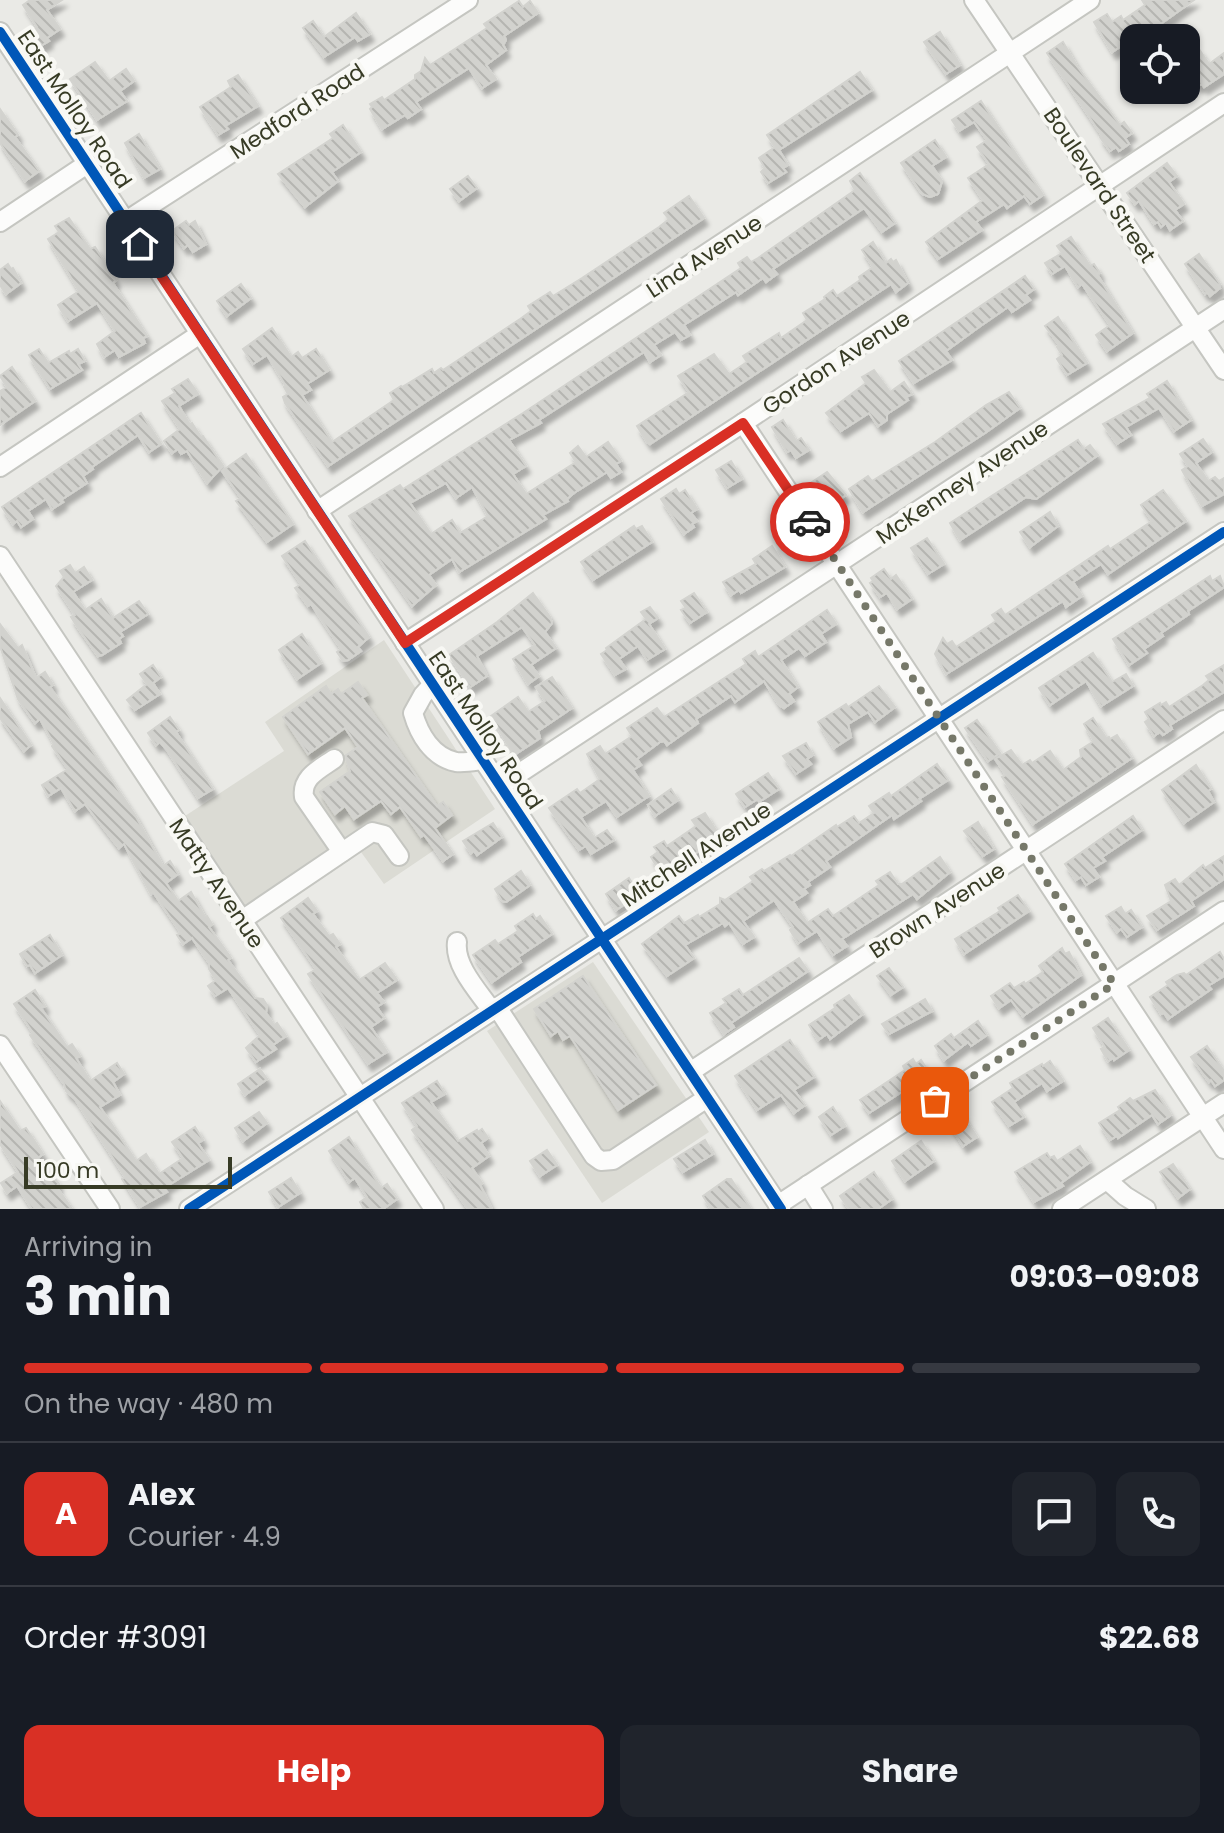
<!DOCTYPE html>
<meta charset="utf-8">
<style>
body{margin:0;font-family:Poppins,sans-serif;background:#20242c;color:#f1f3f6;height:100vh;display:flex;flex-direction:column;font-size:30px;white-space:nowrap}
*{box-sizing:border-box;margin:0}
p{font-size:26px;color:#9ea1a6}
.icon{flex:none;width:44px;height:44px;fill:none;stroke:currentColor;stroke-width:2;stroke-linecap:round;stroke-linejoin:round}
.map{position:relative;height:1209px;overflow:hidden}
.drawer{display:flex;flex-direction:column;background:#171b24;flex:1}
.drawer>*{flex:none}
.fabs{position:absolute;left:1120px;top:24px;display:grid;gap:16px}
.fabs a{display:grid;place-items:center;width:80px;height:80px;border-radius:16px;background:#171b24;box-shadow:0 2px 6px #0004;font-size:40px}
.scale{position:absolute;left:24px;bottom:20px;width:208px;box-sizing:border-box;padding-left:8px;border:4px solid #373b25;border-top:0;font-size:22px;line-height:28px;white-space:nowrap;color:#373b25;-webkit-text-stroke:6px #f8f8f4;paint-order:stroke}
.pin{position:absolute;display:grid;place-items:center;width:68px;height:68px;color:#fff;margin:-34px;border-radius:16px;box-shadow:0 4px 12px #0006}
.courier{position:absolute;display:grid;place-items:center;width:80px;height:80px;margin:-40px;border:6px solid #d93025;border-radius:50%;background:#fff;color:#222;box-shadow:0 2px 10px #0007}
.summary em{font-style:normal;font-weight:700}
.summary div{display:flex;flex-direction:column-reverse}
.summary{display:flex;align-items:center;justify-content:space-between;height:136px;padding:0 24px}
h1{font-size:52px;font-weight:700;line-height:60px}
.bar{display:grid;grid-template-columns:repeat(4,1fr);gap:12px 8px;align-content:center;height:96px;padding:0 24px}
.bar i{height:10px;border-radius:6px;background:#363941}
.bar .selected{background:#d93025}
.bar p{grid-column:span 4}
.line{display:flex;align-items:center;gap:20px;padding:0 24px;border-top:2px solid #363941}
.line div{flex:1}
.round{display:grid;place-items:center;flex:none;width:84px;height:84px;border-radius:16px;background:#20242c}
.primary-button{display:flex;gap:16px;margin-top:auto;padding:16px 24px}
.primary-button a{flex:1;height:92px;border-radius:16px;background:#d93025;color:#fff;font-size:32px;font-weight:700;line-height:92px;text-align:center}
.primary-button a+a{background:#20242c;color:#f1f3f6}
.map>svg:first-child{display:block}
.built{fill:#dbdbd4}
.building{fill:url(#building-back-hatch);stroke:#d3d3cf;stroke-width:2;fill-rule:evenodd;filter:url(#shadow)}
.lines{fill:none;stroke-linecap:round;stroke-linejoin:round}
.minor-casing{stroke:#c5c6c1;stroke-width:22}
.minor{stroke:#fcfcfb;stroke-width:18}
.cycleway-casing{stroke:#f8f8f4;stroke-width:15}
.cycleway{stroke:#0057b8;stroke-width:10}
.done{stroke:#767869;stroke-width:8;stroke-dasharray:0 14.4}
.route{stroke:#d93025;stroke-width:10}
.labels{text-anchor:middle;stroke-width:8;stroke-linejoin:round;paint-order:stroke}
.street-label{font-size:22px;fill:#373b25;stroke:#f8f8f4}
</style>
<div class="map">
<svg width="1224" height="1209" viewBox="0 0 1224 1209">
<defs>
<pattern id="building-back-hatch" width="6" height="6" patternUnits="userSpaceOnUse" patternTransform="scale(2)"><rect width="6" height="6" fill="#d2d2ce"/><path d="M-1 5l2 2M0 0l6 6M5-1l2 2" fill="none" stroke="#b5b5b1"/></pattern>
<filter id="shadow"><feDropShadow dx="4" dy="7" stdDeviation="2" flood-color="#0004"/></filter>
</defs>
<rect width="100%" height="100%" fill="#eaeae6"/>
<g class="built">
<path d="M384 640 495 809 384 884 361 852 256 923 185 816 284 751 265 722Z"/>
<path d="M593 962 709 1132 602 1203 487 1031Z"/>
</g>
<g class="building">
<path d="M30 0H62L47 10 60 29 47 38 49 41 39 47 29 32 37 27 23 5Z"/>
<path d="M1142 0H1194L1155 28 1154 25 1112 52 1094 22 1107 14 1112 22 1121 16 1123 20 1145 5Z"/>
<path d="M519 1 523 7 530 1 538 13 504 36 506 40 503 45 506 50 486 65 496 79 482 88 469 68 416 102 421 109 408 118 405 115 382 129 370 109 372 107 370 104 382 97 384 100 415 79V75L421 71 425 58 430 65 487 28 484 24Z"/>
<path d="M356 13 370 34 358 41 355 37 324 57 303 28 313 21 324 37Z"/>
<path d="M940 32 960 65 946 74 924 42Z"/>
<path d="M1063 42 1077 66 1120 125 1124 122 1132 133 1125 138 1129 144 1119 151 1116 147 1110 151 1100 137 1102 136 1047 53Z"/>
<path d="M1199 49 1209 64 1224 53V74L1204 87 1202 84 1198 86 1187 70 1192 66 1186 58Z"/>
<path d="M95 62 109 81 126 69 134 81 120 91 127 101 97 120 70 79Z"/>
<path d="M860 72 872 90 779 150 788 165 783 168 786 172 768 183 761 172 765 168 759 158 775 147 767 135Z"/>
<path d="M238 75 258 106 225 126 228 129 218 135 200 107 231 87 228 81Z"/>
<path d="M981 101 1043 195 1030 204 1024 196 1007 208 1004 204 976 222 982 230 938 259 926 242 983 200 968 178 989 164 977 147 987 140 974 122 959 131 952 120Z"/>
<path d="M0 109 18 135 15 137 39 171 25 181 0 143Z"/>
<path d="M343 125 361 152 332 172 338 181 305 207 278 174 333 138 330 134Z"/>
<path d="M139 134 160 169 144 178 125 143Z"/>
<path d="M935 140 946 157 932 166 942 181 938 194 930 197 922 194 901 163Z"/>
<path d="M1167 163 1177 176 1169 182 1184 204 1175 210 1183 221 1170 230 1166 223 1161 227 1158 222 1154 224 1139 201 1135 204 1127 193Z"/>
<path d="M860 173 895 223 882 232 864 208 773 269 777 274 766 282 763 278 738 295 736 292 684 325 690 335 681 340 675 332 654 345 661 355 650 362 644 352 539 420 541 423 509 440 526 466 513 474 526 494 576 462 570 453 578 446 586 457 608 442 621 461 616 464 621 472 611 478 607 472 574 493 567 499 568 501 543 515 546 519 459 572 452 559 429 575 436 585 412 606 349 516 400 485 403 489 523 413 741 268 738 263 747 257 751 262 758 258 855 190 850 181ZM446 483 456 498 472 487 488 516 460 533 452 520 431 534 410 503Z"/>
<path d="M468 176 477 188 459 201 450 189Z"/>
<path d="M689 196 704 218 328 466 285 403 283 397 288 394 284 387 286 386 267 355 253 364 243 349 272 328 291 357 298 352 302 358 316 349 329 370 307 384 311 390 302 395 332 442 394 400 390 393 401 386 402 387 432 369 434 373 441 368 443 370 520 319 531 311 528 306 550 292 553 296 582 278 659 227 669 219 664 213Z"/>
<path d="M69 218 90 249 95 247 116 280 113 283 147 336 143 338 145 343 119 357 115 350 104 357 97 344 115 331 97 303 68 321 58 305 79 291 48 239 59 232 55 226Z"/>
<path d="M186 221 189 225 195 221 206 244 193 252 188 245 184 248 172 231Z"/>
<path d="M1071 237 1090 266 1094 264 1100 273 1097 274 1133 333 1107 351 1096 335 1110 325 1082 284 1078 287 1065 266 1052 274 1045 263 1062 253 1057 246Z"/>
<path d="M873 242 886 263 891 259 893 262 896 260 908 283 896 292 891 284 650 444 647 442 637 426 689 392 678 376 714 354 729 374 747 362 743 356 779 333 781 338 807 320 803 313 825 299 824 297 833 290 837 296 860 280 859 277 873 267 862 250Z"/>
<path d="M1199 254 1220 284 1218 285 1220 288 1210 296 1207 292 1205 294 1185 264Z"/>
<path d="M8 264 11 269 13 268 21 283 6 294 0 285V270Z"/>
<path d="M1025 276 1034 289 1026 295 1030 300 1012 312 1008 307 979 327 946 351 952 360 914 383 899 361Z"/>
<path d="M241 284 251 298 227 316 217 301Z"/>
<path d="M1058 317 1087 363 1067 375 1057 359 1062 355 1057 347 1059 345 1045 326Z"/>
<path d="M39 349 48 363 69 351 70 354 78 349 85 361 78 364 82 370 50 389 29 355Z"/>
<path d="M12 367 35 401 0 425V391L7 387 0 376Z"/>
<path d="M874 370 890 392 904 382 912 394 906 397 908 400 887 414V420L878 426 869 413 841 431 826 413 866 383 862 377Z"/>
<path d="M188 379 198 394 179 406 190 425 192 423 201 437 203 436 223 466 207 483 187 451 181 454 178 449 172 453 164 441 180 429 162 401 175 393 172 389Z"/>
<path d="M1167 381 1191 420 1174 431 1159 408 1126 427 1131 435 1117 444 1103 424 1150 398 1147 394Z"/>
<path d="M1009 392 1020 408 985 433 863 512 849 489 868 476 872 481 935 442 986 405Z"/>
<path d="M141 413 161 444 149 452 138 435 92 467 93 469 83 476 87 483 61 500 63 502 52 509 46 499 28 511 33 519 21 527 17 521 13 524 2 507Z"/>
<path d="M783 420 796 441 801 438 809 450 796 458 791 450 787 452 772 427Z"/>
<path d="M1203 439 1212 452 1196 463 1208 481 1215 477 1219 481 1224 478V494L1202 506 1182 470 1188 466 1180 454Z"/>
<path d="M1078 440 1084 449 1090 445 1098 455 1036 499 1026 497 960 540 950 523Z"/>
<path d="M246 454 293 524 267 542 236 501 241 498 222 471Z"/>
<path d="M731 461 742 479 727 488 716 470Z"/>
<path d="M827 472 846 495 828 507 820 495 814 498 806 486Z"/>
<path d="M676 489 679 494 685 490 697 509 691 513 697 521 692 524 694 527 684 534 661 499Z"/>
<path d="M1163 490 1186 521 1108 574 1101 564 1073 582 1082 596 1066 607 1063 601 946 674 935 654 943 638 947 644 952 641 956 647 996 621 992 615 1001 609 1005 615 1108 546 1110 549 1152 521 1141 505Z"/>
<path d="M1050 512 1058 526 1030 547 1020 532Z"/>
<path d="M634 526 636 529 642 526 652 542 593 580 581 562Z"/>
<path d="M927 538 944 564 928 574 911 548Z"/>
<path d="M305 541 369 637 358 647 361 651 348 660 343 661 337 652 341 649 311 604 308 606 295 588 301 584 282 556Z"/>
<path d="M772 546 785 567 741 593 739 590 731 595 723 582 756 564 753 559Z"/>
<path d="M70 565 75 573 84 567 92 580 73 592 85 610 101 599 113 618 139 601 148 614 120 632 123 636 119 639 121 643 102 655 98 656 78 628 71 617 75 615 56 586 64 577 60 571Z"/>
<path d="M884 569 891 579 896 575 912 599 897 609 887 593 880 597 870 583 873 581 871 578Z"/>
<path d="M1210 576 1212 581 1220 576 1224 587 1188 611 1189 614 1161 633 1163 636 1144 649 1147 653 1129 665 1113 639Z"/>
<path d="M533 593 550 617 552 623 545 632 556 648 531 665 539 676 528 684 513 659 535 645 522 627 477 656 487 676 470 687 449 655 497 622Z"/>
<path d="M694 593 707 612 690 623 681 610 686 608 681 601Z"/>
<path d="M650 607 658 618 649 624 665 649 647 660 638 646 619 659 626 669 615 675 601 654 607 650 606 648 646 619 641 612Z"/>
<path d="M827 610 836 624 821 634 826 642 805 656 799 648 781 660 798 687 789 694 794 701 784 708 779 705 764 681 735 702 731 696 696 719 698 723 667 745 664 741 660 742 637 759 641 765 633 770 649 796 617 817 606 801 581 817 594 838 607 830 614 840 591 854 586 846 579 850 549 808 577 789 580 793 600 779 587 754 600 746 605 754 632 736 627 728 657 708 664 717 746 664 743 659 755 651 758 657Z"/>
<path d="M0 624 18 648 22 645 36 678 45 672 53 685 50 687 135 815 163 866 170 861 178 874 166 883 178 901 191 892 205 917 207 916 212 924 209 927 231 958 228 960 255 998 263 999 267 1005 266 1013 274 1025 277 1023 286 1036 273 1045 276 1049 256 1062 246 1048 260 1035 228 988 215 996 208 986 216 980 209 969V963L192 938 183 944 177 935 181 933 153 892 151 894 124 844 119 848 85 804 75 811 61 788 48 796 42 785 68 769 52 746 54 744 40 719 35 723 18 699 0 646Z"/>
<path d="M302 634 321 663 297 679 279 650Z"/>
<path d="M1093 653 1112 682 1126 674 1133 686 1101 706 1086 681 1050 705 1039 688Z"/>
<path d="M153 665 161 677 153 683 160 694 135 710 127 700 147 684 140 674Z"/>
<path d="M1224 665V692L1170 725 1172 729 1163 735 1160 732 1154 736 1145 722 1149 719 1145 712 1160 703 1161 705 1166 702 1169 707 1203 685 1209 680 1206 676Z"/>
<path d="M552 677 572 708 538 731 540 738 514 755 491 716 518 697 528 712 545 701 536 687Z"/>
<path d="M358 682 367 695 362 698 437 806 443 802 452 815 435 828 453 854 443 861 424 835 421 837 400 807 391 814 381 801 354 819 345 806 335 814 320 792 350 771 345 756 358 747 345 728 308 754 283 717 326 686 331 694 338 689 341 694Z"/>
<path d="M879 686 895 707 875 722 868 712 848 724 851 737 834 748 818 722 846 704 848 707Z"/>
<path d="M0 698 31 745 24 751 0 718Z"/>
<path d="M170 717 179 730 176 732 213 789 198 798 167 750 160 742 156 745 148 733Z"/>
<path d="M1093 718 1106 738 1109 737 1110 739 1117 735 1132 758 1033 824 1002 777 1006 775 995 759 1011 750 1022 765 1030 760 1032 763 1050 751 1063 770 1081 757 1080 750 1094 741 1084 724Z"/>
<path d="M977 720 1000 753 988 761 965 728Z"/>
<path d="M806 743 813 755 807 759 811 764 796 774 783 756Z"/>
<path d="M937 764 948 780 919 799 921 801 894 819 892 815 826 861 830 867 808 882 810 885 804 889 807 893 793 902 807 923 828 909 833 916 879 885 876 881 890 872 898 884H902L940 857 950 872 917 899 913 894 842 939 847 946 833 955 817 931 798 943 790 930 793 927 774 900 743 921 754 937 743 944 729 923 725 926 723 923 685 945 694 958 667 976 642 944 679 916 684 923 698 915 699 917 720 904V898L725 900 753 881 750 877 762 869 764 871 790 855 791 856 836 825 837 827 854 816 859 823 874 813 869 806 889 793 891 796Z"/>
<path d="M1196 765 1211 789 1208 791 1214 802 1184 823 1162 790Z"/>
<path d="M768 773 779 789 759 802 758 799 745 807 736 794Z"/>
<path d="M671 789 678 800 655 816 648 805Z"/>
<path d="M705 813 722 840 710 847 708 845 662 875 651 857 658 852 654 847 664 841 667 846 696 826 692 820Z"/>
<path d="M1133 816 1142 830 1102 857 1105 861 1093 868 1099 877 1086 885 1081 877 1076 880 1065 864Z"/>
<path d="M978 822 994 849 983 856 964 831Z"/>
<path d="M493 823 502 837 477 855 474 851 471 853 463 841Z"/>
<path d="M1224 856V879L1191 901 1194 906 1157 930 1147 916 1171 901 1165 885 1175 879 1179 885 1203 865 1205 868Z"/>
<path d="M521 871 530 885 506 902 502 901 495 889Z"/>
<path d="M629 878 637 891 629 896 631 900 616 910 606 894Z"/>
<path d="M1018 895 1029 911 964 954 955 939 1000 911 998 908Z"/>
<path d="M308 898 317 911 313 914 329 936 333 934 340 944 336 947 359 980 385 963 397 980 377 993 384 1002 377 1007 384 1018 371 1027 387 1052 368 1064 308 974 316 969 281 918Z"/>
<path d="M1121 907 1125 914 1131 910 1142 927 1127 937 1121 929 1117 932 1106 916Z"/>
<path d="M533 914 536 919 540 916 552 934 518 957 521 962 492 982 473 955 495 940 498 944 518 931 515 926Z"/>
<path d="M50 935 62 955 35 973 30 965 27 966 20 954Z"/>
<path d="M1062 948 1065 954 1069 952 1081 975 1023 1016 1011 1000 999 1008 991 996 1010 983 1014 988 1024 982 1025 984 1043 972 1039 966Z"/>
<path d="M1220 952 1224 959V976L1208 986 1211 989 1168 1019 1164 1013 1161 1014 1150 997 1168 985 1166 982 1177 975 1184 973 1186 975Z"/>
<path d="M799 958 808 971 731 1023 734 1027 724 1034 710 1013 726 1003 723 999 739 989 743 995Z"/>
<path d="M889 968 903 987 891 995 877 976Z"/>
<path d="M583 976 656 1085 618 1110 570 1036 563 1040 558 1031 551 1036 534 1009Z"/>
<path d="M35 990 45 1006 41 1008 67 1047 72 1044 80 1056 76 1058 90 1081 117 1063 124 1074 113 1082 120 1095 100 1107 136 1161 146 1154 159 1174 183 1158 172 1142 195 1127 203 1140 198 1143 209 1160 164 1188 167 1192 140 1207 122 1179 125 1177 75 1099 66 1091 64 1084 30 1035 33 1033 14 1004Z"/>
<path d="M849 995 863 1014 830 1039 827 1034 818 1040 809 1025 835 1008 834 1005Z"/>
<path d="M925 999 932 1011 889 1034 882 1024Z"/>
<path d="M1108 1018 1129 1050 1114 1060 1113 1058 1108 1061 1101 1049 1105 1047 1093 1028Z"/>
<path d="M978 1021 987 1035 971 1046 968 1042 944 1060 935 1046 951 1034 954 1038Z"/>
<path d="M790 1040 814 1077 794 1090 805 1105 794 1113 781 1095 757 1110 735 1076Z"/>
<path d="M1207 1046 1224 1071V1080L1215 1086 1211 1080 1209 1082 1191 1057Z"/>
<path d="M913 1059 916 1064 921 1060 927 1069 914 1078 917 1082 869 1113 860 1100 905 1070 903 1066Z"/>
<path d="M1050 1061 1063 1081 1047 1091 1042 1083 1014 1102 1024 1117 1009 1126 992 1102 1013 1088 1010 1083 1042 1064 1043 1066Z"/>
<path d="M260 1069 267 1079 245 1095 238 1084Z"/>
<path d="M437 1081 445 1094 431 1102 458 1141 477 1130 478 1132 482 1129 488 1138 481 1143 489 1156 472 1168 482 1183 480 1185 492 1209H468L412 1130 417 1126 402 1103Z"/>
<path d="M1155 1090 1171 1115 1158 1124 1152 1115 1118 1138 1117 1136 1110 1140 1099 1123 1120 1110 1118 1107 1130 1098 1133 1101Z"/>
<path d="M0 1101 20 1131 26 1128 43 1154 38 1158 50 1177 52 1175 59 1184 56 1186 72 1209H32L17 1186 7 1193 1 1183 18 1172 0 1144Z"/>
<path d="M833 1107 845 1126 831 1135 819 1117Z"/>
<path d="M960 1111 977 1137 963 1146 947 1121Z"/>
<path d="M259 1112 267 1123 243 1141 235 1128Z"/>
<path d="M349 1137 381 1188 387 1184 397 1199 383 1209H364L360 1202 367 1197 355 1178 349 1182 329 1151Z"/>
<path d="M705 1140 713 1154 683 1172 674 1159Z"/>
<path d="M921 1141 934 1161 905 1181 892 1161Z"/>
<path d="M1080 1146 1090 1162 1061 1183 1063 1186 1034 1202 1015 1172 1047 1153 1050 1158 1054 1156 1057 1161Z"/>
<path d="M547 1150 557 1165 540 1176 530 1161Z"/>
<path d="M1173 1164 1190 1189 1178 1198 1160 1172Z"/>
<path d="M874 1172 892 1199 878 1209H849L840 1196Z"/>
<path d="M291 1178 300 1193 278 1207 269 1192Z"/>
<path d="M727 1179H731L751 1209H711L703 1196Z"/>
</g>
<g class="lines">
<defs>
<g id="minor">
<path d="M974 0 1224 370"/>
<path d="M0 32 781 1209"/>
<path d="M126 221 468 0"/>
<path d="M0 222 87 164"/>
<path d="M743 423 1224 1149"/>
<path d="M0 467 200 334"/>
<path d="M317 511 1090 0"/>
<path d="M0 556 434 1209"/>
<path d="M405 643 743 423 1224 103"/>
<path d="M432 685 423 695 413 713C419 734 432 757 456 762 464 763 475 761 483 760"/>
<path d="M334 759C320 769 301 777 304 797L342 852"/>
<path d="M500 786 1224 309"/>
<path d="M242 920 372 832 384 835 399 856"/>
<path d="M457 942C454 966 479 992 492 1011"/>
<path d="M497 1007 594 1156 601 1161 613 1160 707 1098"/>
<path d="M0 1045 110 1209"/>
<path d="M690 1072 1224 720"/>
<path d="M1107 1180 1125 1196 1146 1209"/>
<path d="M808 1185 823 1209"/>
<path d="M778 1205 1224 911"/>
<path d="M189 1209 1224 532"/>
<path d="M1062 1209 1224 1103"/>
</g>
</defs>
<use href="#minor" class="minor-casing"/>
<use href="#minor" class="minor"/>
<defs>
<g id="cycleway">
<path d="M0 32 781 1209"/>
<path d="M189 1209 1224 532"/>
</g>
</defs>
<use href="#cycleway" class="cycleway-casing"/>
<use href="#cycleway" class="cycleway"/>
</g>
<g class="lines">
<path class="done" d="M810 522 1114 984 935 1101"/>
<path class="route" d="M140 244 405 643 743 423 810 522"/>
</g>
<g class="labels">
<g class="street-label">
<text transform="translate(75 109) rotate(56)" y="8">East Molloy Road</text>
<text transform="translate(297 111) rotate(-33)" y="8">Medford Road</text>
<text transform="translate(1100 185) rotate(56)" y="8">Boulevard Street</text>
<text transform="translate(704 256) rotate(-33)" y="8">Lind Avenue</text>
<text transform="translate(836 362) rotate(-33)" y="8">Gordon Avenue</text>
<text transform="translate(962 482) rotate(-34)" y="8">McKenney Avenue</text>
<text transform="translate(486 730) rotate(56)" y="8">East Molloy Road</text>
<text transform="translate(696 854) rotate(-33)" y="8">Mitchell Avenue</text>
<text transform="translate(217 883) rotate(56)" y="8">Matty Avenue</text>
<text transform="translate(937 910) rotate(-33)" y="8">Brown Avenue</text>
</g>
</g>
</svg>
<div class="fabs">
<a><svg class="icon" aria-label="locate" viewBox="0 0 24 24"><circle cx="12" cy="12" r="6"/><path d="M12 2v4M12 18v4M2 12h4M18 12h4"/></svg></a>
</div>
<div class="scale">100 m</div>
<div class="pin" style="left:935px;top:1101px;background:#ea580c"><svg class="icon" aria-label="bag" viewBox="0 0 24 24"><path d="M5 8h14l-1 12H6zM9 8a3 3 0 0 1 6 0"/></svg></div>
<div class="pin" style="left:140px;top:244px;background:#1f2937"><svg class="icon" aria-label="home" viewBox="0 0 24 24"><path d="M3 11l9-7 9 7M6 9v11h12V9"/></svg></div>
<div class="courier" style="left:810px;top:522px"><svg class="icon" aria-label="car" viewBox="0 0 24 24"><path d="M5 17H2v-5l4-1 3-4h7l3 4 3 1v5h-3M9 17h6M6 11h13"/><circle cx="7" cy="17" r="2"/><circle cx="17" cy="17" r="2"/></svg></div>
</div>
<section class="drawer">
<div class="summary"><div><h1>3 min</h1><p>Arriving in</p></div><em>09:03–09:08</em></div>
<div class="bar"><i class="selected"></i><i class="selected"></i><i class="selected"></i><i></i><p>On the way · 480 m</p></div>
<div class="line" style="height:144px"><b class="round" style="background:#d93025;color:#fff">A</b><div><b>Alex</b><p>Courier · 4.9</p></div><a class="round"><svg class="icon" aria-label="chat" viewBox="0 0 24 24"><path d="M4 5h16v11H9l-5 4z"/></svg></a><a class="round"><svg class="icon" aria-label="phone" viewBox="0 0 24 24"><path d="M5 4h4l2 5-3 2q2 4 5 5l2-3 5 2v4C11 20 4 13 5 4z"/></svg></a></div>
<div class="line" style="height:104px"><div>Order #3091</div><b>$22.68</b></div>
<div class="primary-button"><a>Help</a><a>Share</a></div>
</section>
